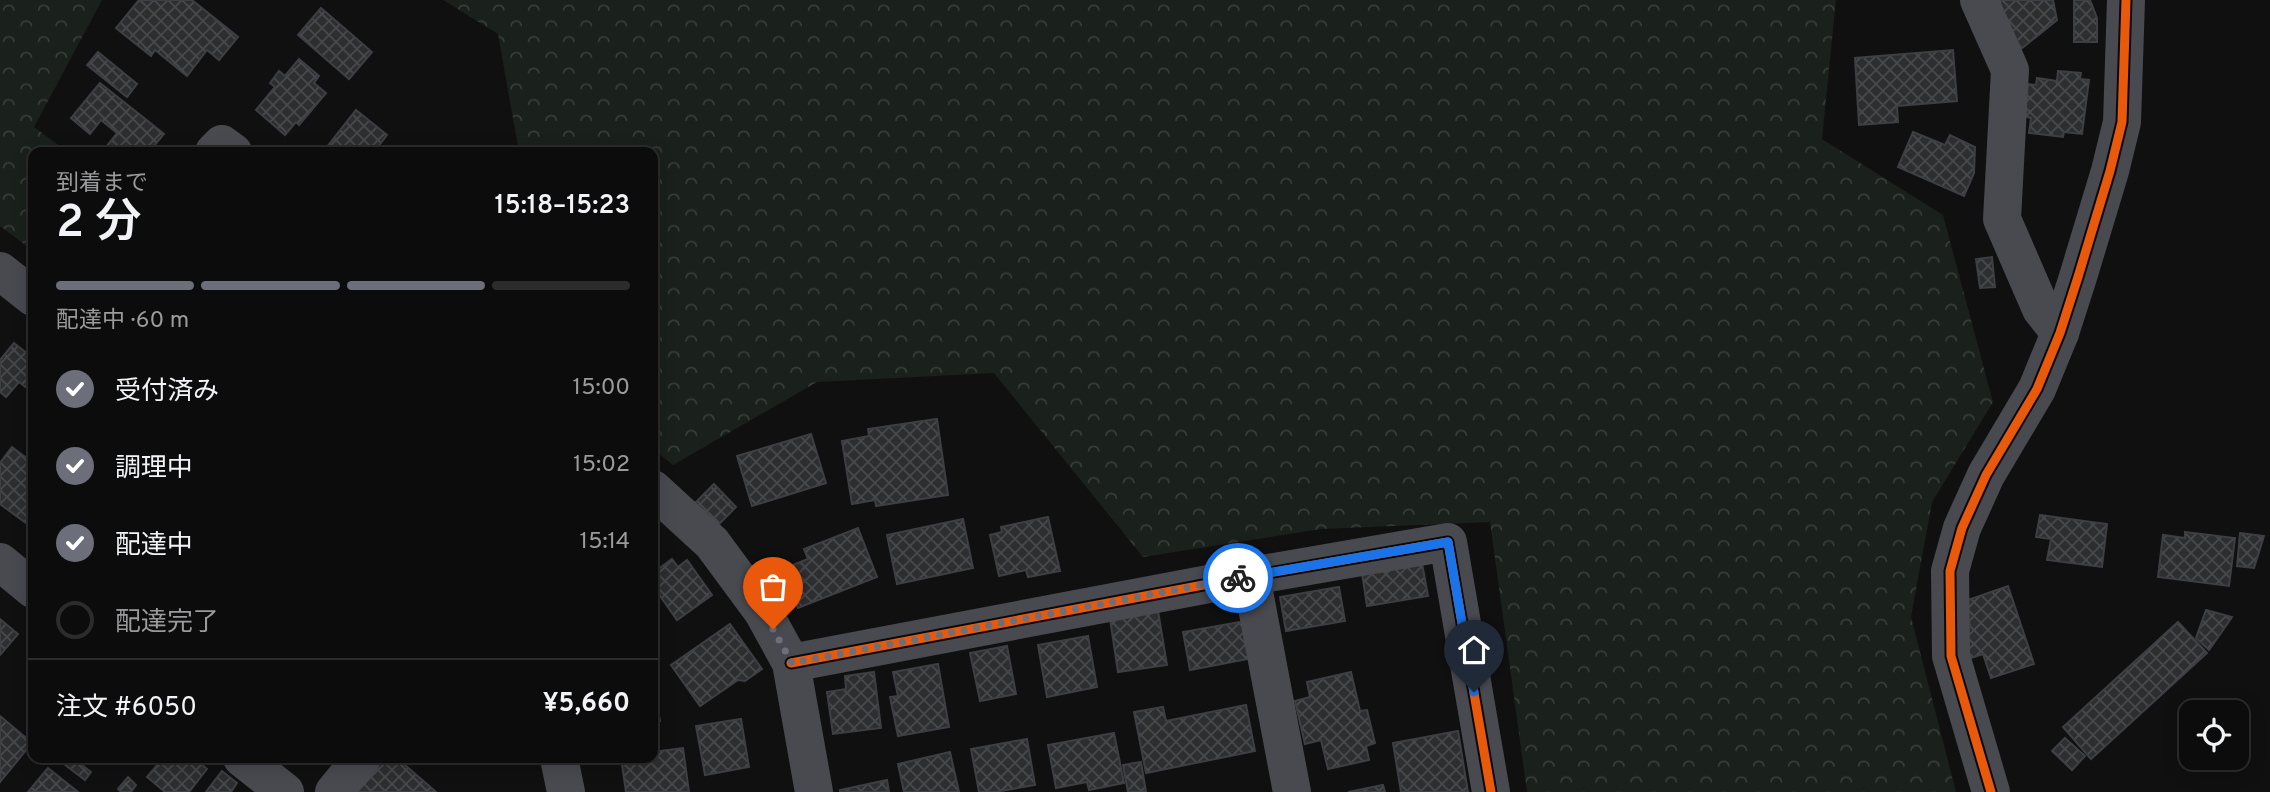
<!DOCTYPE html>
<html lang="ja">
<meta charset="utf-8">
<style>
body{margin:0;font-family:Overpass,"Noto Sans JP",sans-serif;background:#1a1a1a;color:#f1f3f6;height:100vh;display:flex;flex-direction:column;font-size:26px;white-space:nowrap}
*{box-sizing:border-box;margin:0}
p{font-size:23px;color:#9a9b9d}
.icon{flex:none;width:38px;height:38px;fill:none;stroke:currentColor;stroke-width:2;stroke-linecap:round;stroke-linejoin:round}
.map{position:relative;flex:1;overflow:hidden}
.side{position:absolute;left:28px;top:147px;width:630px;height:616px;display:flex;flex-direction:column;background:#0c0c0c;border-radius:14px;box-shadow:0 4px 18px #0003,0 0 0 2px #2c2c2d}
.side>*{flex:none}
.fabs{position:absolute;left:2179px;top:700px;display:grid;gap:14px}
.fabs a{display:grid;place-items:center;width:70px;height:70px;border-radius:14px;background:#0c0c0c;box-shadow:0 4px 18px #0003,0 0 0 2px #2c2c2d;font-size:35px}
.pin{position:absolute;display:grid;place-items:center;width:60px;height:60px;color:#fff;margin:-72px -30px;border-radius:50% 50% 50% 0;rotate:-45deg;box-shadow:0 0 7px #0007}
.pin .icon{rotate:45deg}
.courier{position:absolute;display:grid;place-items:center;width:70px;height:70px;margin:-35px;border:5px solid #1a73e8;border-radius:50%;background:#fff;color:#222;box-shadow:0 2px 9px #0007}
.head em{font-style:normal;font-weight:600}
.head div{display:flex;flex-direction:column-reverse}
.head{display:flex;align-items:center;justify-content:space-between;height:119px;padding:0 28px}
h1{font-size:46px;font-weight:600;line-height:52px}
.bar{display:grid;grid-template-columns:repeat(4,1fr);gap:10px 7px;align-content:center;height:84px;padding:0 28px}
.bar i{height:9px;border-radius:5px;background:#2c2c2d}
.bar .active{background:#6c6f7a}
.bar p{grid-column:span 4}
.line{display:flex;align-items:center;gap:18px;padding:0 28px;border-top:2px solid #2c2c2d}
.line div{flex:1}
ol{padding:0 28px;list-style:none}
li{display:flex;align-items:center;gap:21px;height:77px}
li p{margin-inline-start:auto}
li .icon{padding:7px;border-radius:50%;background:#6c6f7a;color:#fff;stroke-width:4}
li:last-child{color:#9a9b9d}
li i{width:38px;height:38px;border:4px solid #2c2c2d;border-radius:50%}
.map>svg:first-child{display:block}
.forest{fill:url(#forest-crowns)}
.building{fill:url(#building-cross-hatch);stroke:#3e3f44;stroke-width:2}
.lines{fill:none;stroke-linecap:round;stroke-linejoin:round}
.minor{stroke:#494a50;stroke-width:38}
.tertiary{stroke:#494a50;stroke-width:38}
.cycleway-casing{stroke:#0a0a0c;stroke-width:13}
.cycleway{stroke:#e8590c;stroke-width:9}
.done{stroke:#6c6f7a;stroke-width:7;stroke-dasharray:0 12.6}
.route{stroke:#1a73e8;stroke-width:9}
</style>
<div class="map">
<svg width="2270" height="792" viewBox="0 0 2270 792">
<defs>
<pattern id="forest-crowns" width="20" height="18" patternUnits="userSpaceOnUse" patternTransform="scale(1.75)"><rect width="20" height="18" fill="#1a201b"/><path d="M2 6a3 3 0 1 1 6 0M12 15a3 3 0 1 1 6 0" fill="none" stroke="#383d3a"/></pattern>
<pattern id="building-cross-hatch" width="8" height="8" patternUnits="userSpaceOnUse" patternTransform="scale(1.75)"><rect width="8" height="8" fill="#2d2e30"/><path d="M0 0l8 8M0 8l8-8" fill="none" stroke="#48494c"/></pattern>
</defs>
<rect width="100%" height="100%" fill="#101010"/>
<g class="forest">
<path d="M0 0H102L34 127 68 152H33V251L0 226Z"/>
<path d="M443 0H1836L1822 139 1943 215 1993 402 1932 502 1911 617 1956 792H1527L1490 522 1321 529 1143 557 994 373 817 382 673 465 653 449V152H519L498 34Z"/>
</g>
<g class="building">
<path d="M139 0H192L238 37 219 60 207 50 187 76 155 50 151 56 116 28Z"/>
<path d="M1997 0H2053L2057 20 2021 49Z"/>
<path d="M2074 0H2090L2097 18V42H2074Z"/>
<path d="M321 8 372 52 349 79 298 35Z"/>
<path d="M1953 50 1957 101 1897 106 1898 122 1859 125 1855 58Z"/>
<path d="M98 52 137 84 127 97 87 65Z"/>
<path d="M299 59 319 76 314 83 326 93 299 125 296 122 285 135 256 110 275 87 270 83 279 71 285 76Z"/>
<path d="M2058 71 2081 73 2080 79 2089 80 2082 134 2064 132 2063 137 2029 133 2031 118 2024 116 2028 84 2036 85 2037 78 2057 81Z"/>
<path d="M100 83 164 134 149 152H112L106 147 117 133 101 120 90 134 71 118Z"/>
<path d="M356 110 387 135 374 152H323Z"/>
<path d="M1913 132 1945 145 1950 135 1975 147 1974 173 1964 196 1898 167Z"/>
<path d="M1992 257 1995 287 1980 288 1976 259Z"/>
<path d="M14 343 33 358V391L32 392 19 382 6 397 0 392V360Z"/>
<path d="M937 419 948 495 876 506 875 500 852 504 842 441 869 436 868 429Z"/>
<path d="M811 434 826 483 752 506 737 456Z"/>
<path d="M12 447 33 463V514L26 523 0 504V463Z"/>
<path d="M714 484 736 507 715 528 693 505Z"/>
<path d="M2040 515 2107 524 2102 567 2047 560 2051 539 2036 537Z"/>
<path d="M1048 517 1060 571 1028 577 1026 570 999 576 990 535 1002 532 1001 527Z"/>
<path d="M963 519 973 568 897 584 887 535Z"/>
<path d="M858 528 877 577 798 608 783 569 808 559 804 549Z"/>
<path d="M2185 532 2235 538 2229 586 2158 577 2163 535 2185 538Z"/>
<path d="M2240 533 2264 536 2254 568 2237 566Z"/>
<path d="M672 559 678 567 687 560 712 595 677 620 653 586V573Z"/>
<path d="M1422 563 1428 596 1367 606 1362 573Z"/>
<path d="M2008 586 2034 664 1991 678 1983 654 1971 658 1961 630 1971 627 1962 602Z"/>
<path d="M1339 587 1345 621 1286 631 1280 597Z"/>
<path d="M2206 610 2232 617 2209 650 2196 638Z"/>
<path d="M1158 611 1167 665 1118 672 1110 619Z"/>
<path d="M0 619 18 634 0 655Z"/>
<path d="M1246 621 1253 658 1190 670 1183 632Z"/>
<path d="M2178 622 2207 653 2091 759 2063 727Z"/>
<path d="M730 624 762 669 745 681 738 680 700 706 671 665Z"/>
<path d="M1088 636 1097 687 1047 697 1038 645Z"/>
<path d="M1007 646 1016 694 980 701 970 653Z"/>
<path d="M938 664 949 727 898 736 890 697 898 696 893 672Z"/>
<path d="M874 672 881 728 833 734 827 692 846 689 845 676Z"/>
<path d="M1351 672 1360 711 1367 710 1375 743 1366 746 1369 760 1328 769 1321 740 1305 744 1295 701 1310 697 1307 682Z"/>
<path d="M653 686 660 721 653 722Z"/>
<path d="M1246 705 1255 751 1146 773 1134 712 1163 707 1166 721Z"/>
<path d="M0 716 32 743 0 782Z"/>
<path d="M741 719 749 767 705 775 696 726Z"/>
<path d="M1458 731 1468 792H1401L1393 743Z"/>
<path d="M1114 733 1124 783 1089 790 1087 782 1056 788 1048 745Z"/>
<path d="M2065 738 2085 756 2072 770 2052 751Z"/>
<path d="M1027 739 1035 785 995 792H979L971 749Z"/>
<path d="M683 748 689 792H626L621 758H653V752Z"/>
<path d="M950 752 959 792H904L898 764Z"/>
<path d="M56 758H73L91 772 85 780Z"/>
<path d="M163 758H194L207 769 189 792H165L147 777Z"/>
<path d="M381 758H397L436 792H352Z"/>
<path d="M1141 762 1146 792H1128L1123 765Z"/>
<path d="M48 768 78 792H28Z"/>
<path d="M222 771 237 783 231 792H206Z"/>
<path d="M128 777 136 785 131 792H121L118 789Z"/>
<path d="M887 780 889 792H840V790Z"/>
<path d="M1383 785 1385 792H1348Z"/>
</g>
<g class="lines">
<g class="minor">
<path d="M1979 0 2010 70 2002 219 2041 309 2060 333"/>
<path d="M214 152 222 144 233 152"/>
<path d="M0 271 33 297"/>
<path d="M653 489 712 543 763 612 791 663 814 792"/>
<path d="M0 562 33 589"/>
<path d="M1251 576 1292 792"/>
<path d="M791 663 1251 576 1448 542 1491 792"/>
<path d="M242 758 285 792"/>
<path d="M559 758 566 792"/>
<path d="M334 792 362 758"/>
</g>
<path class="tertiary" d="M1991 792 1951 656 1950 571 1962 528 1986 475 2037 389 2060 333 2078 277 2110 171 2122 122 2126 0"/>
<defs>
<g id="cycleway">
<path d="M791 663 1251 576 1448 542 1491 792"/>
<path d="M1991 792 1951 656 1950 571 1962 528 1986 475 2037 389 2060 333 2078 277 2110 171 2122 122 2126 0"/>
</g>
</defs>
<use href="#cycleway" class="cycleway-casing"/>
<use href="#cycleway" class="cycleway"/>
</g>
<g class="lines">
<path class="done" d="M773 629 792 663 1238 578"/>
<path class="route" d="M1238 578 1448 542 1474 692"/>
</g>
</svg>
<div class="fabs">
<a><svg class="icon" aria-label="locate" viewBox="0 0 24 24"><circle cx="12" cy="12" r="6"/><path d="M12 2v4M12 18v4M2 12h4M18 12h4"/></svg></a>
</div>
<div class="pin" style="left:773px;top:629px;background:#ea580c"><svg class="icon" aria-label="bag" viewBox="0 0 24 24"><path d="M5 8h14l-1 12H6zM9 8a3 3 0 0 1 6 0"/></svg></div>
<div class="pin" style="left:1474px;top:692px;background:#1f2937"><svg class="icon" aria-label="home" viewBox="0 0 24 24"><path d="M3 11l9-7 9 7M6 9v11h12V9"/></svg></div>
<div class="courier" style="left:1238px;top:578px"><svg class="icon" aria-label="bike" viewBox="0 0 24 24"><circle cx="6" cy="16" r="4"/><circle cx="18" cy="16" r="4"/><path d="M6 16l4-8h5l3 8M10 8l3 8H6M13 5h3"/></svg></div>
<section class="side">
<div class="head"><div><h1>2 分</h1><p>到着まで</p></div><em>15:18–15:23</em></div>
<div class="bar"><i class="active"></i><i class="active"></i><i class="active"></i><i></i><p>配達中 · 60 m</p></div>
<ol>
<li><svg class="icon" aria-label="check" viewBox="0 0 24 24"><path d="M5 12l5 5 9-10"/></svg>受付済み<p>15:00</p></li>
<li><svg class="icon" aria-label="check" viewBox="0 0 24 24"><path d="M5 12l5 5 9-10"/></svg>調理中<p>15:02</p></li>
<li><svg class="icon" aria-label="check" viewBox="0 0 24 24"><path d="M5 12l5 5 9-10"/></svg>配達中<p>15:14</p></li>
<li><i></i>配達完了</li>
</ol>
<div class="line" style="height:91px"><div>注文 #6050</div><b>¥5,660</b></div>
</section>
</div>
